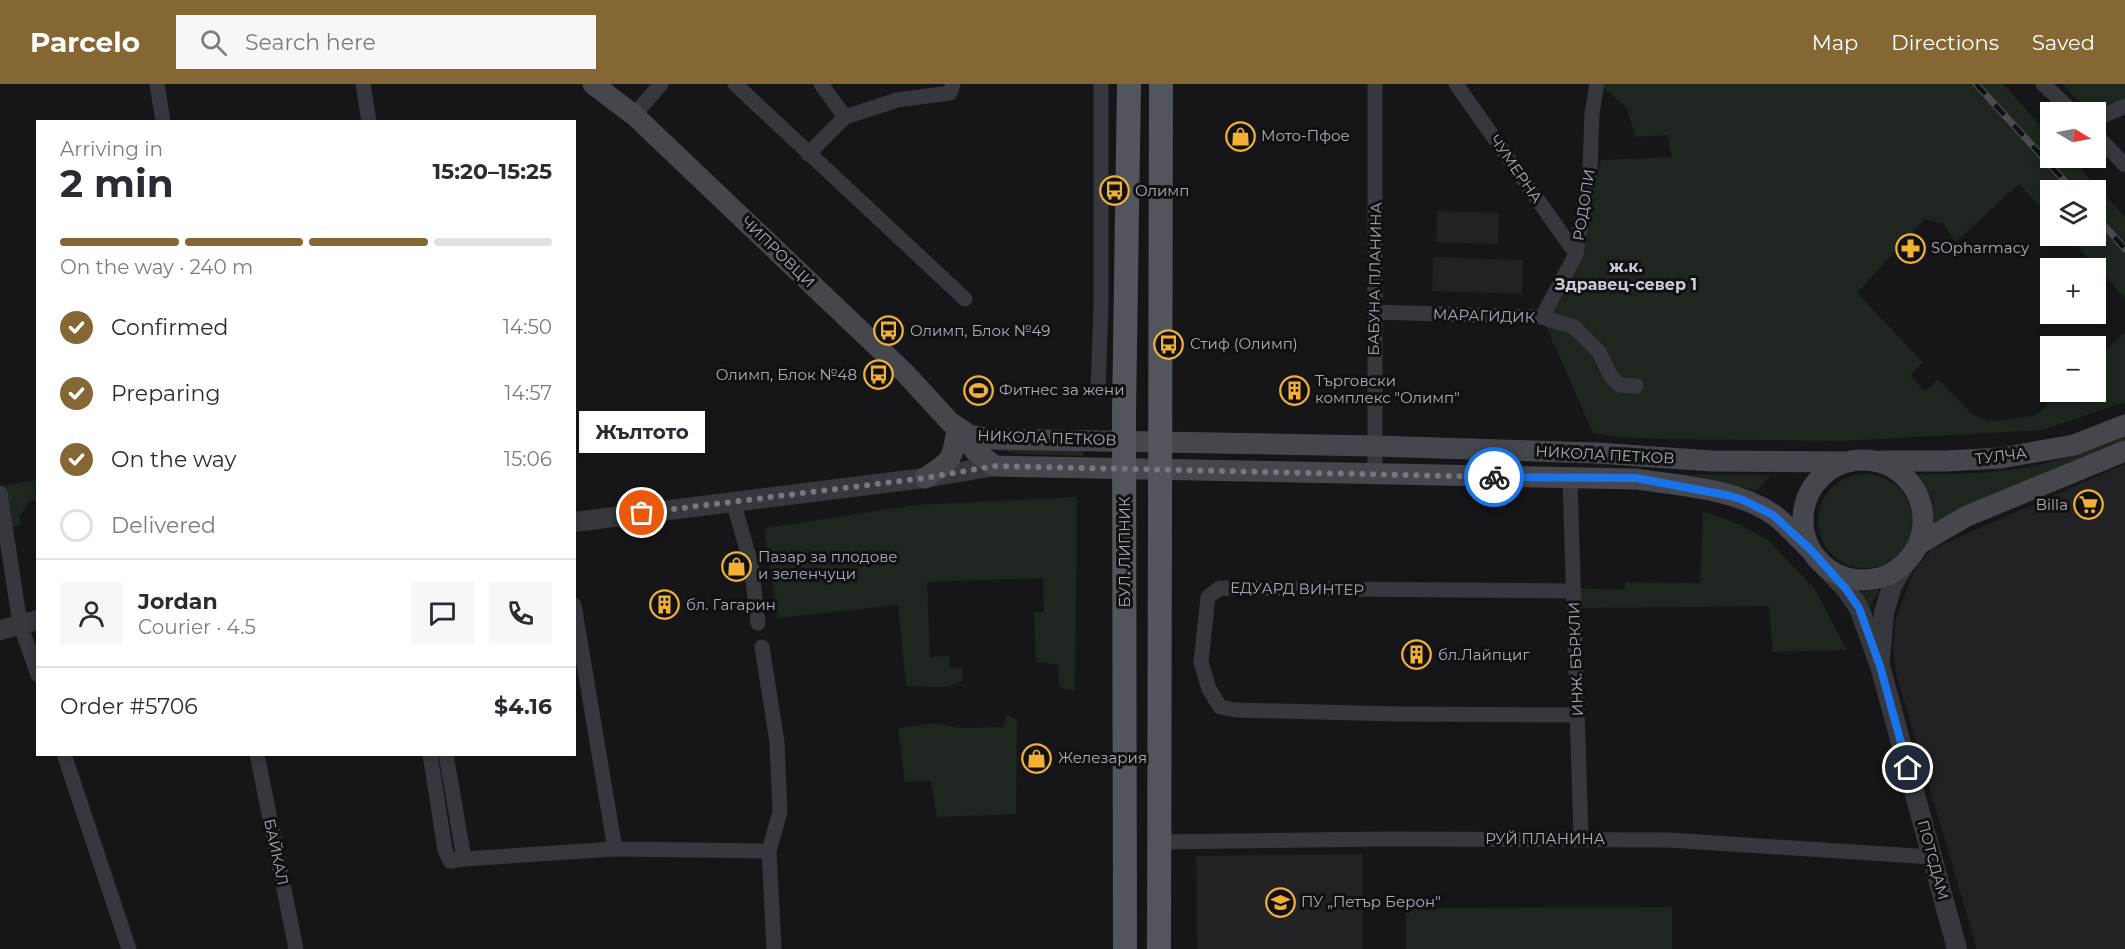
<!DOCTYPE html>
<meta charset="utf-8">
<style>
body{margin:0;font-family:Montserrat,sans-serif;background:#f7f7f7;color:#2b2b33;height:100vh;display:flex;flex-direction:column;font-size:22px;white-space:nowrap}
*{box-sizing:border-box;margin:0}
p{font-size:20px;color:#7c7c81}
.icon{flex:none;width:33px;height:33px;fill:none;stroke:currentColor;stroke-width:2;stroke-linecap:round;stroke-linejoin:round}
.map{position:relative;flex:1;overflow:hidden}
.drawer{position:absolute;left:36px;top:36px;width:540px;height:636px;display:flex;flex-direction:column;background:#fff;border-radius:0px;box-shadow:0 3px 9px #0003}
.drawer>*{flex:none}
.needle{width:39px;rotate:100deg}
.fabs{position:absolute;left:2040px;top:18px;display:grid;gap:12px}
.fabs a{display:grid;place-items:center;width:66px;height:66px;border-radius:0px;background:#fff;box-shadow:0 3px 9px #0003;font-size:30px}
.pin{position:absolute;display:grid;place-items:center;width:51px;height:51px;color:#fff;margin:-26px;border:3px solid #fff;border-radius:50%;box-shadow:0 2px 6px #0007}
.courier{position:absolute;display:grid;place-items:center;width:60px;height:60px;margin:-30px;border:4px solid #1a73e8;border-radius:50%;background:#fff;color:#222;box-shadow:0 2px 8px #0007}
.bubble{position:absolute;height:42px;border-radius:0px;background:#fff;box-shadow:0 3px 9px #0003;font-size:20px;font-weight:700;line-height:42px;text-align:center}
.headline em{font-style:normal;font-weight:700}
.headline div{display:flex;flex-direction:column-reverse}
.headline{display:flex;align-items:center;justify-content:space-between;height:102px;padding:0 24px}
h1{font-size:39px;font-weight:700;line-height:45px}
.bar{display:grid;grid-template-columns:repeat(4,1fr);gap:9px 6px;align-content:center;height:72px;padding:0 24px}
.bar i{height:8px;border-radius:4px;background:#e1e1e2}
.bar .selected{background:#856733}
.bar p{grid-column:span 4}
.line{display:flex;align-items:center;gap:15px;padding:0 24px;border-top:2px solid #e1e1e2}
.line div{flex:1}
.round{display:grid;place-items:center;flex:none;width:63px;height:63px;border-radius:0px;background:#f7f7f7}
ol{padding:0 24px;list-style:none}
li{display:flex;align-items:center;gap:18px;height:66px}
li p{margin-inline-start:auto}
li .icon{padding:6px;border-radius:50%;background:#856733;color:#fff;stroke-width:4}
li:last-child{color:#7c7c81}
li i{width:33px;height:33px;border:3px solid #e1e1e2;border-radius:50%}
header{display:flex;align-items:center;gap:36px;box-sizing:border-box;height:84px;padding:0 30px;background:#856733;color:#fff}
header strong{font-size:28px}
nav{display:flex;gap:33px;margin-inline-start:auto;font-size:21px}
.search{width:420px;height:54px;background:#f7f7f7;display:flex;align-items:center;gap:15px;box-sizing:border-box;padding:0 21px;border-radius:0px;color:#7c7c81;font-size:22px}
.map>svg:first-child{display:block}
.built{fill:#222225}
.green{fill:#1e261f}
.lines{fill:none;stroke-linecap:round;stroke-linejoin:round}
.minor{stroke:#37383d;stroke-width:15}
.tertiary{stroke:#37383d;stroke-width:20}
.secondary{stroke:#45474d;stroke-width:21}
.primary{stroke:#53555c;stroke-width:24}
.rail-casing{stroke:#4a4c52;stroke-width:7}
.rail{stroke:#111113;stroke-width:4.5;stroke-dasharray:14;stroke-linecap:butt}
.done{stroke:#757880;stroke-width:6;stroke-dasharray:0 10.8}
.route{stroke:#1a73e8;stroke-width:8}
.labels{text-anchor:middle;stroke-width:6;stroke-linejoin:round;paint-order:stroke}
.poi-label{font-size:15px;fill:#a8adb8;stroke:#111113;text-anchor:start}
.street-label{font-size:15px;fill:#a8adb8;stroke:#111113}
.neighbourhood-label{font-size:16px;font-weight:bold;fill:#c9ccd4;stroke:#111113}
</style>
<header>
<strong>Parcelo</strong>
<div class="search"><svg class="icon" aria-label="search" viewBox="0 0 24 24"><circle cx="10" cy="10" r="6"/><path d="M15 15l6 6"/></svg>Search here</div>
<nav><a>Map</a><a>Directions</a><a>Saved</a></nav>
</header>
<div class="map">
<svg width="2125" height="865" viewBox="0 0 2125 865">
<rect width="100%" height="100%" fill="#161618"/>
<g class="built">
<path d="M1437 127 1499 129 1498 160 1436 158Z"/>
<path d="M1433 173 1523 176 1522 210 1432 207Z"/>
<path d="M2125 380V865H1977L1896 589 1893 564 1896 534 1914 487 1932 465Z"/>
<path d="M1363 770V865H1197L1196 772Z"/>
</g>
<g class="green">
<path d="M1599 0H2003L2050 52V74H2071L2125 133V214L2067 152H2096V106H2050V134L2019 100 1956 158 1943 140 1925 135 1857 209 1923 278 1910 291 1925 307 1938 295 1973 331 1989 337 2035 332 2061 308H2096V275L2125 248V318L2042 346 1842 357 1670 355 1614 353 1593 349 1542 233 1576 170 1601 76 1672 73 1667 51 1635 53 1627 24Z"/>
<path d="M2063 0H2125V15L2095 28H2087Z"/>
<path d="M2125 350V356L1935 439 1932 415 1918 390C1960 391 2001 389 2042 380 2071 374 2098 361 2125 350Z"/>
<path d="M985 364 1084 367 1083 372 1021 370Z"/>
<circle cx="1865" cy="437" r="47"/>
<path d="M1690 390 1771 391 1756 407Z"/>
<path d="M37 396V416L29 418 20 432V441L8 444 1 402Z"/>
<path d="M1077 413 1075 607 1059 603 1058 581 1036 578 1034 529 1044 528 1043 494 927 498 930 573 950 572 949 583 962 584 963 597 946 603 906 602 898 521 777 534 764 444 916 421Z"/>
<path d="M1703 427 1741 441 1768 456 1814 504 1847 566 1773 568 1769 522 1577 524V504L1625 506V498L1700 499Z"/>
<path d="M1879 506 1870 523 1860 508Z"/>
<path d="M1007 630 1017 636 1016 730 937 733 931 697 905 698 898 644 936 639 959 644 1003 643Z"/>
<path d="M1672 823V865H1406V824Z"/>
</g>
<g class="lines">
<g class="minor">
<path d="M157 0 163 38"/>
<path d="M363 0 369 38"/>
<path d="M735 0 965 215"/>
<path d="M821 0 845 33"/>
<path d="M1456 0 1576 170"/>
<path d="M2043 0 2073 28"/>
<path d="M634 31 661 0"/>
<path d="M2096 35 2125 22"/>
<path d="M2096 51 2125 81"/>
<path d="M808 70 845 33 897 16 950 9 953 0"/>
<path d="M1374 228 1542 233 1574 243 1599 268 1610 291 1619 301 1636 302"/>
<path d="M1542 233 1576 170 1590 84 1592 29 1597 0"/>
<path d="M1098 307 1101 223V0"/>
<path d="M1375 389V0"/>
<path d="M1570 395 1581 755"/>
<path d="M0 409 20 540 38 591"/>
<path d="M733 417 751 480 758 539"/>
<path d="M1573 507 1220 504 1208 513 1201 578 1209 605 1220 623 1236 626 1397 630 1577 631"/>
<path d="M574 521 615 765 769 767"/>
<path d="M762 563 777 658 780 728 769 767 774 865"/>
<path d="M64 670 129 865"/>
<path d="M257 670 296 865"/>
<path d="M430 670 445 766 450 777 464 775"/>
<path d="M446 670 464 775 615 765"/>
<path d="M1159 758 1387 755 1669 756 1932 773"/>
</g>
<g class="tertiary">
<path d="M574 438 925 394 995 382"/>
<path d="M1826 484 1846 505 1859 524 1880 582 1957 865"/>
<path d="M0 546 38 536"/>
<path d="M1880 576 1884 529 1892 502 1905 480"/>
</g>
<g class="secondary">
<path d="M593 0 634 31 905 289 950 338 969 351 993 355 1375 362 1597 369 1712 377 1848 378"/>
<path d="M958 344 975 367 995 382 1636 395C1680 402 1735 404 1774 431 1787 441 1799 455 1811 466"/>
<circle cx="1863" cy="436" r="60"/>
<path d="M1882 377H1946L2001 374 2074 361 2125 341"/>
<path d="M925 394C952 377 953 375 957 344"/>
<path d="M1919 460 1967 432 2125 367"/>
</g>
<g class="primary">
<path d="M1125 865 1124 329 1129 0"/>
<path d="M1159 865 1161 0"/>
</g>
<defs>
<g id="rail">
<path d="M1976 0 2073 106"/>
<path d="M2096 132 2125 165"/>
</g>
</defs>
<use href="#rail" class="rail-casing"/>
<use href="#rail" class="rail"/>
</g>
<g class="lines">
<path class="done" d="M642 429 925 394 995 382 1494 393"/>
<path class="route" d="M1494 393 1636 394 1726 411 1741 415 1773 431 1811 466 1846 505 1859 524 1880 582 1908 684"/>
</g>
<defs>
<symbol id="shop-ring" viewBox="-11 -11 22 22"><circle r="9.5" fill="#111113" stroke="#f2b134" stroke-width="1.5"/><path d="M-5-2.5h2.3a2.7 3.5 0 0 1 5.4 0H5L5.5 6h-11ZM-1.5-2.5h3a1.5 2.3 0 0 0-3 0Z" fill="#f2b134"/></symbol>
<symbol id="bus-ring" viewBox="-11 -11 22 22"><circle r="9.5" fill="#111113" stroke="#f2b134" stroke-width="1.5"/><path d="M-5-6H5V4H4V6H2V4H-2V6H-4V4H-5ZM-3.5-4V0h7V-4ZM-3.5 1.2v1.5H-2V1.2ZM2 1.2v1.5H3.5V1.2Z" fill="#f2b134"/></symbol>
<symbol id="pharmacy-ring" viewBox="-11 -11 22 22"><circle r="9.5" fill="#111113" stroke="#f2b134" stroke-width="1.5"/><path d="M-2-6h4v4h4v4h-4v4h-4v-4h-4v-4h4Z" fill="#f2b134"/></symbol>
<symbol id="stadium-ring" viewBox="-11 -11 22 22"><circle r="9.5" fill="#111113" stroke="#f2b134" stroke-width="1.5"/><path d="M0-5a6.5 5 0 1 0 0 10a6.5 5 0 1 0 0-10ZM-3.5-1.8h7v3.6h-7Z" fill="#f2b134"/></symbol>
<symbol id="building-ring" viewBox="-11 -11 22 22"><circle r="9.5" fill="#111113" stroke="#f2b134" stroke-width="1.5"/><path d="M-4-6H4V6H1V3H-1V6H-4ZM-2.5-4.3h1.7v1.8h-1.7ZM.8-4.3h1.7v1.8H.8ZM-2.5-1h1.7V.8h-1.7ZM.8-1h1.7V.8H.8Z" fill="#f2b134"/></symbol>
<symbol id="supermarket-ring" viewBox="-11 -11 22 22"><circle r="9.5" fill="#111113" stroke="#f2b134" stroke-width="1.5"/><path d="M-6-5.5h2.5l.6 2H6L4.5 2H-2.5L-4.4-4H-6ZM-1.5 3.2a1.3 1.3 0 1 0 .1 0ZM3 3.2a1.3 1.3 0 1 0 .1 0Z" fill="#f2b134"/></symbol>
<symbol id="school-ring" viewBox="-11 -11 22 22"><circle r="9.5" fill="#111113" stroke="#f2b134" stroke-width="1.5"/><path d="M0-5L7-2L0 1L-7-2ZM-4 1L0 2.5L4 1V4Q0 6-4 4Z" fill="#f2b134"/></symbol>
</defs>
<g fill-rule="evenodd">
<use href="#shop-ring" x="1224" y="36" width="33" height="33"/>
<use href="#bus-ring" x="1098" y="90" width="33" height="33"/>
<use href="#pharmacy-ring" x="1894" y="148" width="33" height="33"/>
<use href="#bus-ring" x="872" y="230" width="33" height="33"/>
<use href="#bus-ring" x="1152" y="244" width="33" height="33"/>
<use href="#bus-ring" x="862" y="274" width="33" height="33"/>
<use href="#stadium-ring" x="962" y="290" width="33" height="33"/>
<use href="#building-ring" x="1278" y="290" width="33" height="33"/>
<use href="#supermarket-ring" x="2072" y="404" width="33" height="33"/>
<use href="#shop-ring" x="720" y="466" width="33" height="33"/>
<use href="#building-ring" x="648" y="504" width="33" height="33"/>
<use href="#building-ring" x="1400" y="554" width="33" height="33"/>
<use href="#shop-ring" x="1020" y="658" width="33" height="33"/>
<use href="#school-ring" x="1264" y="802" width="33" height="33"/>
</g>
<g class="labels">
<g class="poi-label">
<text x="1261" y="57">Мото-Пфое</text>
<text x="1135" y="112">Олимп</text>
<text x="1931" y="169">SOpharmacy</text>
<text x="910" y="252">Олимп, Блок №49</text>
<text x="1190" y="265">Стиф (Олимп)</text>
<text x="857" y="296" text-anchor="end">Олимп, Блок №48</text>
<text x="1315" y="302">Търговски<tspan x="1315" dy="17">комплекс "Олимп"</tspan></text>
<text x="999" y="311">Фитнес за жени</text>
<text x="2068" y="426" text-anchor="end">Billa</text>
<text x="758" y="478">Пазар за плодове<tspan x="758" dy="17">и зеленчуци</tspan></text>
<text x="686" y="526">бл. Гагарин</text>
<text x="1438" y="576">бл.Лайпциг</text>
<text x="1058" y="679">Железария</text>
<text x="1301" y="823">ПУ „Петър Берон"</text>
</g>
<g class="street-label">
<text transform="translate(1516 85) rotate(55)" y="5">ЧУМЕРНА</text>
<text transform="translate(1584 121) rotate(-81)" y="5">РОДОПИ</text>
<text transform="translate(778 168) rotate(44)" y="5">ЧИПРОВЦИ</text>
<text transform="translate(1375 195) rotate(-89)" y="5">БАБУНА ПЛАНИНА</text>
<text transform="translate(1484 232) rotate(2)" y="5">МАРАГИДИК</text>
<text transform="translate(1047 354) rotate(2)" y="5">НИКОЛА ПЕТКОВ</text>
<text transform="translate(1605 371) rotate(3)" y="5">НИКОЛА ПЕТКОВ</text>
<text transform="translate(2001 372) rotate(-7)" y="5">ТУЛЧА</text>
<text transform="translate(1125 468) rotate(-90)" y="5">БУЛ. ЛИПНИК</text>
<text transform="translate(1297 505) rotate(1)" y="5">ЕДУАРД ВИНТЕР</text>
<text transform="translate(1576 575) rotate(-92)" y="5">ИНЖ. БЪРКЛИ</text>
<text x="1545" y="760">РУЙ ПЛАНИНА</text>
<text transform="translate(276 768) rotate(78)" y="5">БАЙКАЛ</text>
<text transform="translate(1933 776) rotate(75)" y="5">ПОТСДАМ</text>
</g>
<g class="neighbourhood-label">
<text x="1626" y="188">ж.к.<tspan x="1626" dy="18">Здравец-север 1</tspan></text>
</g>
</g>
</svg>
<div class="fabs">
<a><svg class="needle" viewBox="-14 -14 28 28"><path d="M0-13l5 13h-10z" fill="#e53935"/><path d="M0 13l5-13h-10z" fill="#7c7c81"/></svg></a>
<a><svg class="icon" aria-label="layers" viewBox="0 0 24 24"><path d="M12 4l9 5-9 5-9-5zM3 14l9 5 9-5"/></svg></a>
<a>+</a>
<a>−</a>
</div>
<div class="pin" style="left:642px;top:429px;background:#ea580c"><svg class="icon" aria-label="bag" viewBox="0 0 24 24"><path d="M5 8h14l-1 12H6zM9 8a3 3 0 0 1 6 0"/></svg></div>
<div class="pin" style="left:1908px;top:684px;background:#1f2937"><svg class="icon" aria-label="home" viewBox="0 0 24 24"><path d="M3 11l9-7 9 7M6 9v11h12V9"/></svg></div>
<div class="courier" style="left:1494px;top:393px"><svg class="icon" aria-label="bike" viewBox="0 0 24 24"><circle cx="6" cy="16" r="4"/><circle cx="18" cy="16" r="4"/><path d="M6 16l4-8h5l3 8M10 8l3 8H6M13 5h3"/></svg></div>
<div class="bubble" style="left:579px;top:327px;width:126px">Жълтото</div>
<section class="drawer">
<div class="headline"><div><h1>2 min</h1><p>Arriving in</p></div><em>15:20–15:25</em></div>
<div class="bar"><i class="selected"></i><i class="selected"></i><i class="selected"></i><i></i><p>On the way · 240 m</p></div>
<ol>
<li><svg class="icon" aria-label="check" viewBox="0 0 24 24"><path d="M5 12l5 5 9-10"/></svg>Confirmed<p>14:50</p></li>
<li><svg class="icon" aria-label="check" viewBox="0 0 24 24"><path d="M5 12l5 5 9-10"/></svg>Preparing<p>14:57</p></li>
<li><svg class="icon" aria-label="check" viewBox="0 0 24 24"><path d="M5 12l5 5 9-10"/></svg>On the way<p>15:06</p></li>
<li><i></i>Delivered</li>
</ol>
<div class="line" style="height:108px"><a class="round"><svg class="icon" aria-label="person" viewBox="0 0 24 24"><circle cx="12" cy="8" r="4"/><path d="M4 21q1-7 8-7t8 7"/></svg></a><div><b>Jordan</b><p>Courier · 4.5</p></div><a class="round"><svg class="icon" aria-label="chat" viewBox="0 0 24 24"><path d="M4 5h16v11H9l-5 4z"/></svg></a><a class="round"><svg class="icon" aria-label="phone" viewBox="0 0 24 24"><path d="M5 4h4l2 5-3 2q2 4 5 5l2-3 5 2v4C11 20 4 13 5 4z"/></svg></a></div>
<div class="line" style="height:78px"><div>Order #5706</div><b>$4.16</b></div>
</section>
</div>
